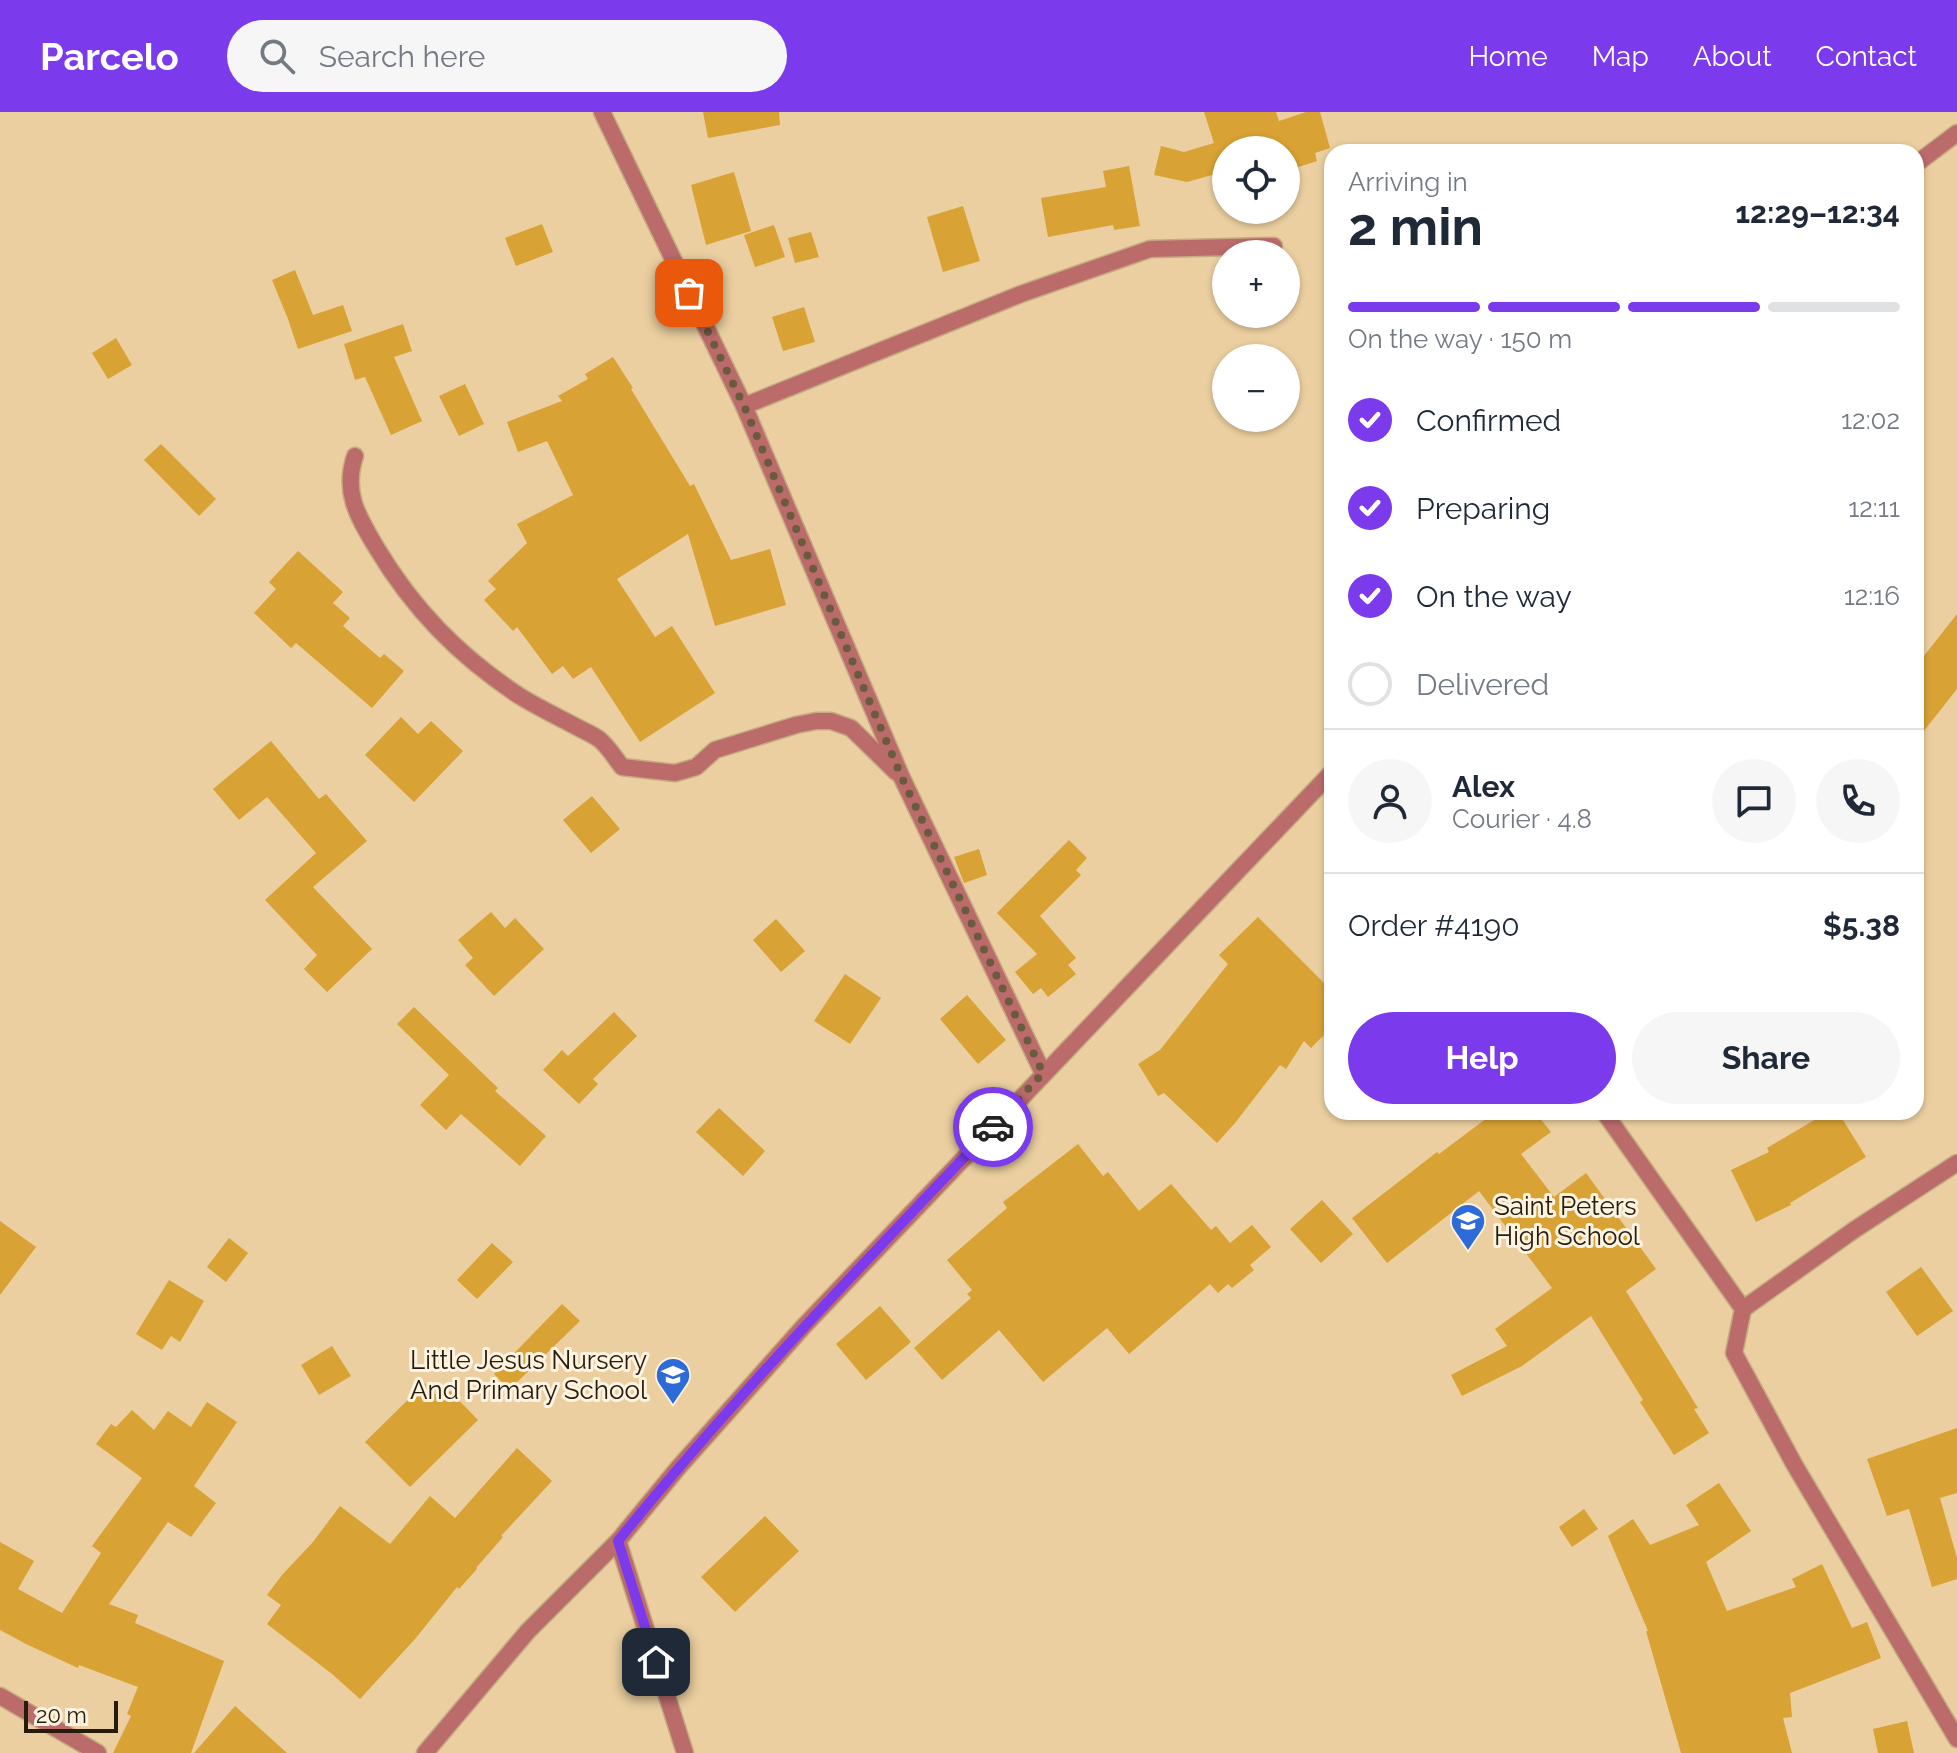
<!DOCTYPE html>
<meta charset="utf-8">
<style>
body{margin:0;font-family:Raleway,sans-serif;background:#f6f6f7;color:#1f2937;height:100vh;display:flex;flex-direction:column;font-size:30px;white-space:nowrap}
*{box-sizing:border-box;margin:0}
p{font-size:26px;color:#747a83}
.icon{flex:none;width:44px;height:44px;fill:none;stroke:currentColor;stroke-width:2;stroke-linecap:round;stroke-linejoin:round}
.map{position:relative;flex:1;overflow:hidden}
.details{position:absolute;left:1324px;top:32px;width:600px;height:976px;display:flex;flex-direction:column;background:#fff;border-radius:24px;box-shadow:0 2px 6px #0004}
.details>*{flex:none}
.fabs{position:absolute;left:1212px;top:24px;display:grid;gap:16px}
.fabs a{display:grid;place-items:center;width:88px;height:88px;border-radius:50%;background:#fff;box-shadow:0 2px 6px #0004;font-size:40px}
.scale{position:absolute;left:24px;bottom:20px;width:94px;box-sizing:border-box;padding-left:8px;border:4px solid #261c09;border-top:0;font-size:22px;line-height:28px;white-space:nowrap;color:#261c09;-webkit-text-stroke:6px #fef2e0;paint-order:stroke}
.pin{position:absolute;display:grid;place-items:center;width:68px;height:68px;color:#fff;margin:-34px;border-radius:16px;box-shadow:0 4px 12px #0006}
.courier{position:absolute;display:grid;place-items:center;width:80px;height:80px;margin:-40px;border:6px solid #7c3aed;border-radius:50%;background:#fff;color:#222;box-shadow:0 2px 10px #0007}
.summary em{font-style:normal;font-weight:700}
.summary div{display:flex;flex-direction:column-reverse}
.summary{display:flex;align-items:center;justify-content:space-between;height:136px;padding:0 24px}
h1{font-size:52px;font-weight:700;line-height:60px}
.bar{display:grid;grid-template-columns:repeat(4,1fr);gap:12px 8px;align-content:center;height:96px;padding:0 24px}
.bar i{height:10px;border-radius:6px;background:#e0e1e3}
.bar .active{background:#7c3aed}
.bar p{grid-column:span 4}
.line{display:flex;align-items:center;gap:20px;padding:0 24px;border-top:2px solid #e0e1e3}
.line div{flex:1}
.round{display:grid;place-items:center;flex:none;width:84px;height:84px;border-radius:42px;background:#f6f6f7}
ol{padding:0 24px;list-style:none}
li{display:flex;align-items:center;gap:24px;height:88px}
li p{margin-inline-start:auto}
li .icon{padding:8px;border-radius:50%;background:#7c3aed;color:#fff;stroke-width:4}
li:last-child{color:#747a83}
li i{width:44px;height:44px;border:4px solid #e0e1e3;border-radius:50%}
.action{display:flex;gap:16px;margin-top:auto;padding:16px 24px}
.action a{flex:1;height:92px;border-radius:48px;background:#7c3aed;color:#fff;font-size:32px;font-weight:700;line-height:92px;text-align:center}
.action a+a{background:#f6f6f7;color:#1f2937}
header{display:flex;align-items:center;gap:48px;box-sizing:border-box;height:112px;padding:0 40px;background:#7c3aed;color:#fff}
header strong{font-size:38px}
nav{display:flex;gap:44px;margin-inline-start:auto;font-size:28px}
.search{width:560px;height:72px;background:#f6f6f7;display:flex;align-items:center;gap:20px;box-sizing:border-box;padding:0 28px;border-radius:44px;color:#747a83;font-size:30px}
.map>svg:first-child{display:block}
.building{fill:#d8a235}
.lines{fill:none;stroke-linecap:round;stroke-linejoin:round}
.minor-casing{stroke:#c4ab82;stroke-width:19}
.tertiary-casing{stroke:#c4ab82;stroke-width:19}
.minor{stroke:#bc6b6b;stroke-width:16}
.tertiary{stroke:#bc6b6b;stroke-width:16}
.done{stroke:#6b5b3e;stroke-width:8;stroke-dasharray:0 14.4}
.route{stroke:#7c3aed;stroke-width:10}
.labels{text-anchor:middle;stroke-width:6;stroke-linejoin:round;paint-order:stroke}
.poi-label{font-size:26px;fill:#261c09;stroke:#fef2e0;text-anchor:start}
</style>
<header>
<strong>Parcelo</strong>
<div class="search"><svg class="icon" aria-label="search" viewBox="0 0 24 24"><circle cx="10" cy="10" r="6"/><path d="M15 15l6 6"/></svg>Search here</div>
<nav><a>Home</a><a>Map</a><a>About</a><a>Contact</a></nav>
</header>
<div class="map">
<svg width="1957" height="1641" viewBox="0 0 1957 1641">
<rect width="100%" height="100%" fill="#ebcfa0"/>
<g class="building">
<path d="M703 0H779L780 13 708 26Z"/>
<path d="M1204 0H1276L1279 9 1306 0H1320L1330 36 1315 41 1317 49 1286 59V38H1226V59L1187 70 1154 63 1161 34 1184 40 1214 31Z"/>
<path d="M1129 54 1140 114 1114 118 1113 113 1048 125 1041 86 1106 75 1103 59Z"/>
<path d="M734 60 751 119 706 133 691 73Z"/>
<path d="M963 94 980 149 943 160 927 105Z"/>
<path d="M542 112 553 140 516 154 505 126Z"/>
<path d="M774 113 785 145 755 155 744 123Z"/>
<path d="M811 120 819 145 795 151 788 126Z"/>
<path d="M295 158 313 203 343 193 352 219 298 237 288 207 272 168Z"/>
<path d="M804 195 815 230 783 239 772 205Z"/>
<path d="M403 212 412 239 394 245 422 309 391 323 365 265 355 268 344 232Z"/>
<path d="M116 226 132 253 108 267 92 241Z"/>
<path d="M613 245 633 276 631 277 690 374 694 372 731 448 770 437 786 493 715 514 688 422 617 467 655 525 672 514 715 581 640 630 591 555 573 567 563 554 552 562 517 515 513 519 484 488 496 477 488 469 527 431 517 412 573 383 547 329 518 340 507 310 562 289 558 284 588 267 585 262Z"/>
<path d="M465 272 484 312 459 324 439 284Z"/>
<path d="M161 332 216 387 199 404 144 348Z"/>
<path d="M298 439 343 480 333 491 350 506 343 514 380 546 384 542 404 559 372 596 296 531 291 536 254 501 276 477 269 470Z"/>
<path d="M1957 502V577L1916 629V554Z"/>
<path d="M401 605 418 622 431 609 463 639 414 690 365 643Z"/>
<path d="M271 629 319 687 326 682 367 729 313 775 372 837 327 880 304 857 317 843 265 788 316 741 267 685 239 708 213 677Z"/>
<path d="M592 684 620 717 591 741 563 708Z"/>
<path d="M1069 728 1087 746 1076 758 1081 763 1040 804 1076 846 1068 853 1076 862 1048 885 1041 876 1033 882 1015 860 1037 842 997 801Z"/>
<path d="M979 737 987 763 964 771 954 745Z"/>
<path d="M491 800 505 816 515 806 544 837 494 884 465 853 473 846 458 828Z"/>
<path d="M1258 805 1332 879V915L1311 936 1304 929 1286 957 1280 953 1235 1011 1217 1031 1164 981 1158 984 1138 952 1160 938 1228 852 1219 843Z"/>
<path d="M776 807 805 839 781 860 753 828Z"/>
<path d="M845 862 881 886 850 932 814 909Z"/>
<path d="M967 883 1006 928 978 952 940 907Z"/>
<path d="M414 895 498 976 495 979 546 1024 520 1054 461 1002 446 1018 420 993 449 963 397 912Z"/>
<path d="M614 900 637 924 593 967 598 972 579 992 543 958 562 938 568 944Z"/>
<path d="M719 996 765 1039 743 1064 696 1020Z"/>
<path d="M1495 1000H1535L1551 1020 1521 1042 1554 1085 1586 1061 1656 1157 1626 1179 1698 1296 1694 1297 1709 1321 1674 1343 1640 1290 1643 1288 1591 1204 1522 1254 1462 1284 1451 1263 1507 1234 1495 1217 1552 1176 1479 1079 1387 1151 1352 1106 1437 1040 1439 1042Z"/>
<path d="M1828 1000H1838L1866 1045 1790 1091 1791 1093 1756 1110 1731 1058 1769 1040 1767 1036Z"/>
<path d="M1078 1032 1103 1064 1108 1060 1139 1099 1171 1072 1211 1118 1216 1114 1230 1131 1252 1113 1271 1135 1250 1153 1254 1158 1232 1176 1228 1172 1218 1181 1210 1172 1129 1242 1107 1216 1043 1270 999 1218 942 1268 914 1236 971 1186 967 1182 972 1178 947 1148 1007 1096 1003 1090Z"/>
<path d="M1322 1088 1353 1122 1321 1151 1290 1117Z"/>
<path d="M0 1109 36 1135 0 1183Z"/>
<path d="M229 1126 248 1141 226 1170 207 1155Z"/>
<path d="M492 1131 513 1150 477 1187 457 1168Z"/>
<path d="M1921 1155 1953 1199 1917 1224 1886 1180Z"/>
<path d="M169 1168 204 1189 180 1230 171 1224 162 1238 136 1222Z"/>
<path d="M562 1192 580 1209 509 1278 494 1262Z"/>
<path d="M880 1194 911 1230 866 1268 836 1232Z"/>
<path d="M332 1234 351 1264 319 1283 301 1253Z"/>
<path d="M425 1271 441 1288 450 1279 478 1308 410 1375 365 1330Z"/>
<path d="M207 1290 237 1310 194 1374 216 1391 191 1425 168 1410 109 1492 138 1503 135 1511 224 1549 191 1641H113L131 1604 127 1602 138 1575 79 1553 78 1556 26 1532 0 1518V1430L34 1449 18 1477 62 1501 101 1441 92 1434 142 1366 96 1332 111 1312 116 1315 132 1298 154 1318 168 1299 191 1315Z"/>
<path d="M1957 1316V1381L1940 1386 1957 1446V1467L1932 1475 1909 1397 1887 1404 1867 1347Z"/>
<path d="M517 1336 552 1369 501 1424 503 1425 476 1456 477 1457 459 1477 457 1475 415 1527 360 1587 332 1562 267 1512 281 1493 267 1483 282 1463 313 1430 340 1394 390 1432 430 1384 455 1406Z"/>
<path d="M1719 1371 1751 1419 1706 1450 1727 1499 1796 1475 1792 1467 1822 1452 1852 1516 1867 1510 1881 1546 1790 1581 1792 1605 1783 1606 1792 1641H1681L1646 1519H1648L1608 1424 1633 1407 1650 1433 1699 1413 1686 1393Z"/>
<path d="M1584 1397 1598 1417 1572 1435 1559 1415Z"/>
<path d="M765 1404 799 1439 735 1500 701 1465Z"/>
<path d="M235 1594 287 1641H194Z"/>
<path d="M1907 1609 1914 1641H1878L1873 1617Z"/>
</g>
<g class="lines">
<defs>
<g id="minor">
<path d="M602 0 744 294 902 666 1043 961"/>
<path d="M744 294 1021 182 1150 137 1274 134"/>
<path d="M355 344C343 380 357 403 376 435 413 497 458 543 518 583 537 595 558 605 577 615 584 619 592 622 599 627 608 634 615 646 622 655L675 661 696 655 715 638 796 613 816 609H831L851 616 896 660"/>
<path d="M1604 1000 1743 1197 1734 1241 1794 1352 1957 1627"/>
<path d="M1743 1197 1854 1118 1957 1051"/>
<path d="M618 1429 685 1641"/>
<path d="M0 1584 98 1641"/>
</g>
<g id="tertiary">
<path d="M1916 52 1957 21"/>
<path d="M425 1641 528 1519 618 1429 678 1356 804 1214 1332 660"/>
</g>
</defs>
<use href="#minor" class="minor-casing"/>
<use href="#tertiary" class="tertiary-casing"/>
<use href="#minor" class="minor"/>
<use href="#tertiary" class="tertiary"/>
</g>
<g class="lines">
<path class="done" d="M689 181 744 294 902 666 1043 961 993 1015"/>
<path class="route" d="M656 1550 618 1429C735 1284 865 1150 993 1015"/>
</g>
<defs>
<symbol id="school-pin" viewBox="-11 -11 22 30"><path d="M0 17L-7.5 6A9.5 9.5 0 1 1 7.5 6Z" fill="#2d6bd9" stroke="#fef2e0"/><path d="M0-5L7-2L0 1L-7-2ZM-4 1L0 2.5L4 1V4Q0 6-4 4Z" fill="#fff"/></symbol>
</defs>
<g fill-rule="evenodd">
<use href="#school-pin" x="1448" y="1089" width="40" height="54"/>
<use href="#school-pin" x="653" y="1243" width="40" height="54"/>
</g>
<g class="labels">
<g class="poi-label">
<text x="1494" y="1103">Saint Peters<tspan x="1494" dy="30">High School</tspan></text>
<text x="647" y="1257" text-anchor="end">Little Jesus Nursery<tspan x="647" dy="30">And Primary School</tspan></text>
</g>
</g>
</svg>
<div class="fabs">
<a><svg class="icon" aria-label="locate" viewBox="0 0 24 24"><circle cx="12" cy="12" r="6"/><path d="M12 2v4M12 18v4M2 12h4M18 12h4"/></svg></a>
<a>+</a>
<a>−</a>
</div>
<div class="scale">20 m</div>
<div class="pin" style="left:689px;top:181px;background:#ea580c"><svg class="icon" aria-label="bag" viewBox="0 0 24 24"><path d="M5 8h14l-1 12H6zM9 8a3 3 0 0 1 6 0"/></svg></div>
<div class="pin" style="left:656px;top:1550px;background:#1f2937"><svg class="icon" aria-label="home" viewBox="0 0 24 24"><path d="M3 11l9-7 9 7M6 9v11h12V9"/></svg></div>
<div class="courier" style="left:993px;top:1015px"><svg class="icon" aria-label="car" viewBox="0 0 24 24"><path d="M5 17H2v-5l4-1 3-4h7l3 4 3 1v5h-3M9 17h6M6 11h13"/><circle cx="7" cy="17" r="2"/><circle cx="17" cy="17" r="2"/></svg></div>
<section class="details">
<div class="summary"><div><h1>2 min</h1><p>Arriving in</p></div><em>12:29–12:34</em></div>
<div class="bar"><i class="active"></i><i class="active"></i><i class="active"></i><i></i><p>On the way · 150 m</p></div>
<ol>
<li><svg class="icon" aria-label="check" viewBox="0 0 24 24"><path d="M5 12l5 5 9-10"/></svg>Confirmed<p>12:02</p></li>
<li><svg class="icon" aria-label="check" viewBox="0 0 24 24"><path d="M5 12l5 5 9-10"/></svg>Preparing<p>12:11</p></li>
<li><svg class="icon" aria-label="check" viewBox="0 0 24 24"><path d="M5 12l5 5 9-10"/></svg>On the way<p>12:16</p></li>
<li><i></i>Delivered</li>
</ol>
<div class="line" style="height:144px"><a class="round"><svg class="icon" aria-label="person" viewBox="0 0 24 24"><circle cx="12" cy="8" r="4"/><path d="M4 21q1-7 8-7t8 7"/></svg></a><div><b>Alex</b><p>Courier · 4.8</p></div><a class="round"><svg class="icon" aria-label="chat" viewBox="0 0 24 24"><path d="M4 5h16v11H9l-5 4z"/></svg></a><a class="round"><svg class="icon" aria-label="phone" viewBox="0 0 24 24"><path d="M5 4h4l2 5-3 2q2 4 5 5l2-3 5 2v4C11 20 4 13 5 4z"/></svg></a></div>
<div class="line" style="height:104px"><div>Order #4190</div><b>$5.38</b></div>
<div class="action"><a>Help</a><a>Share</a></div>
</section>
</div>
